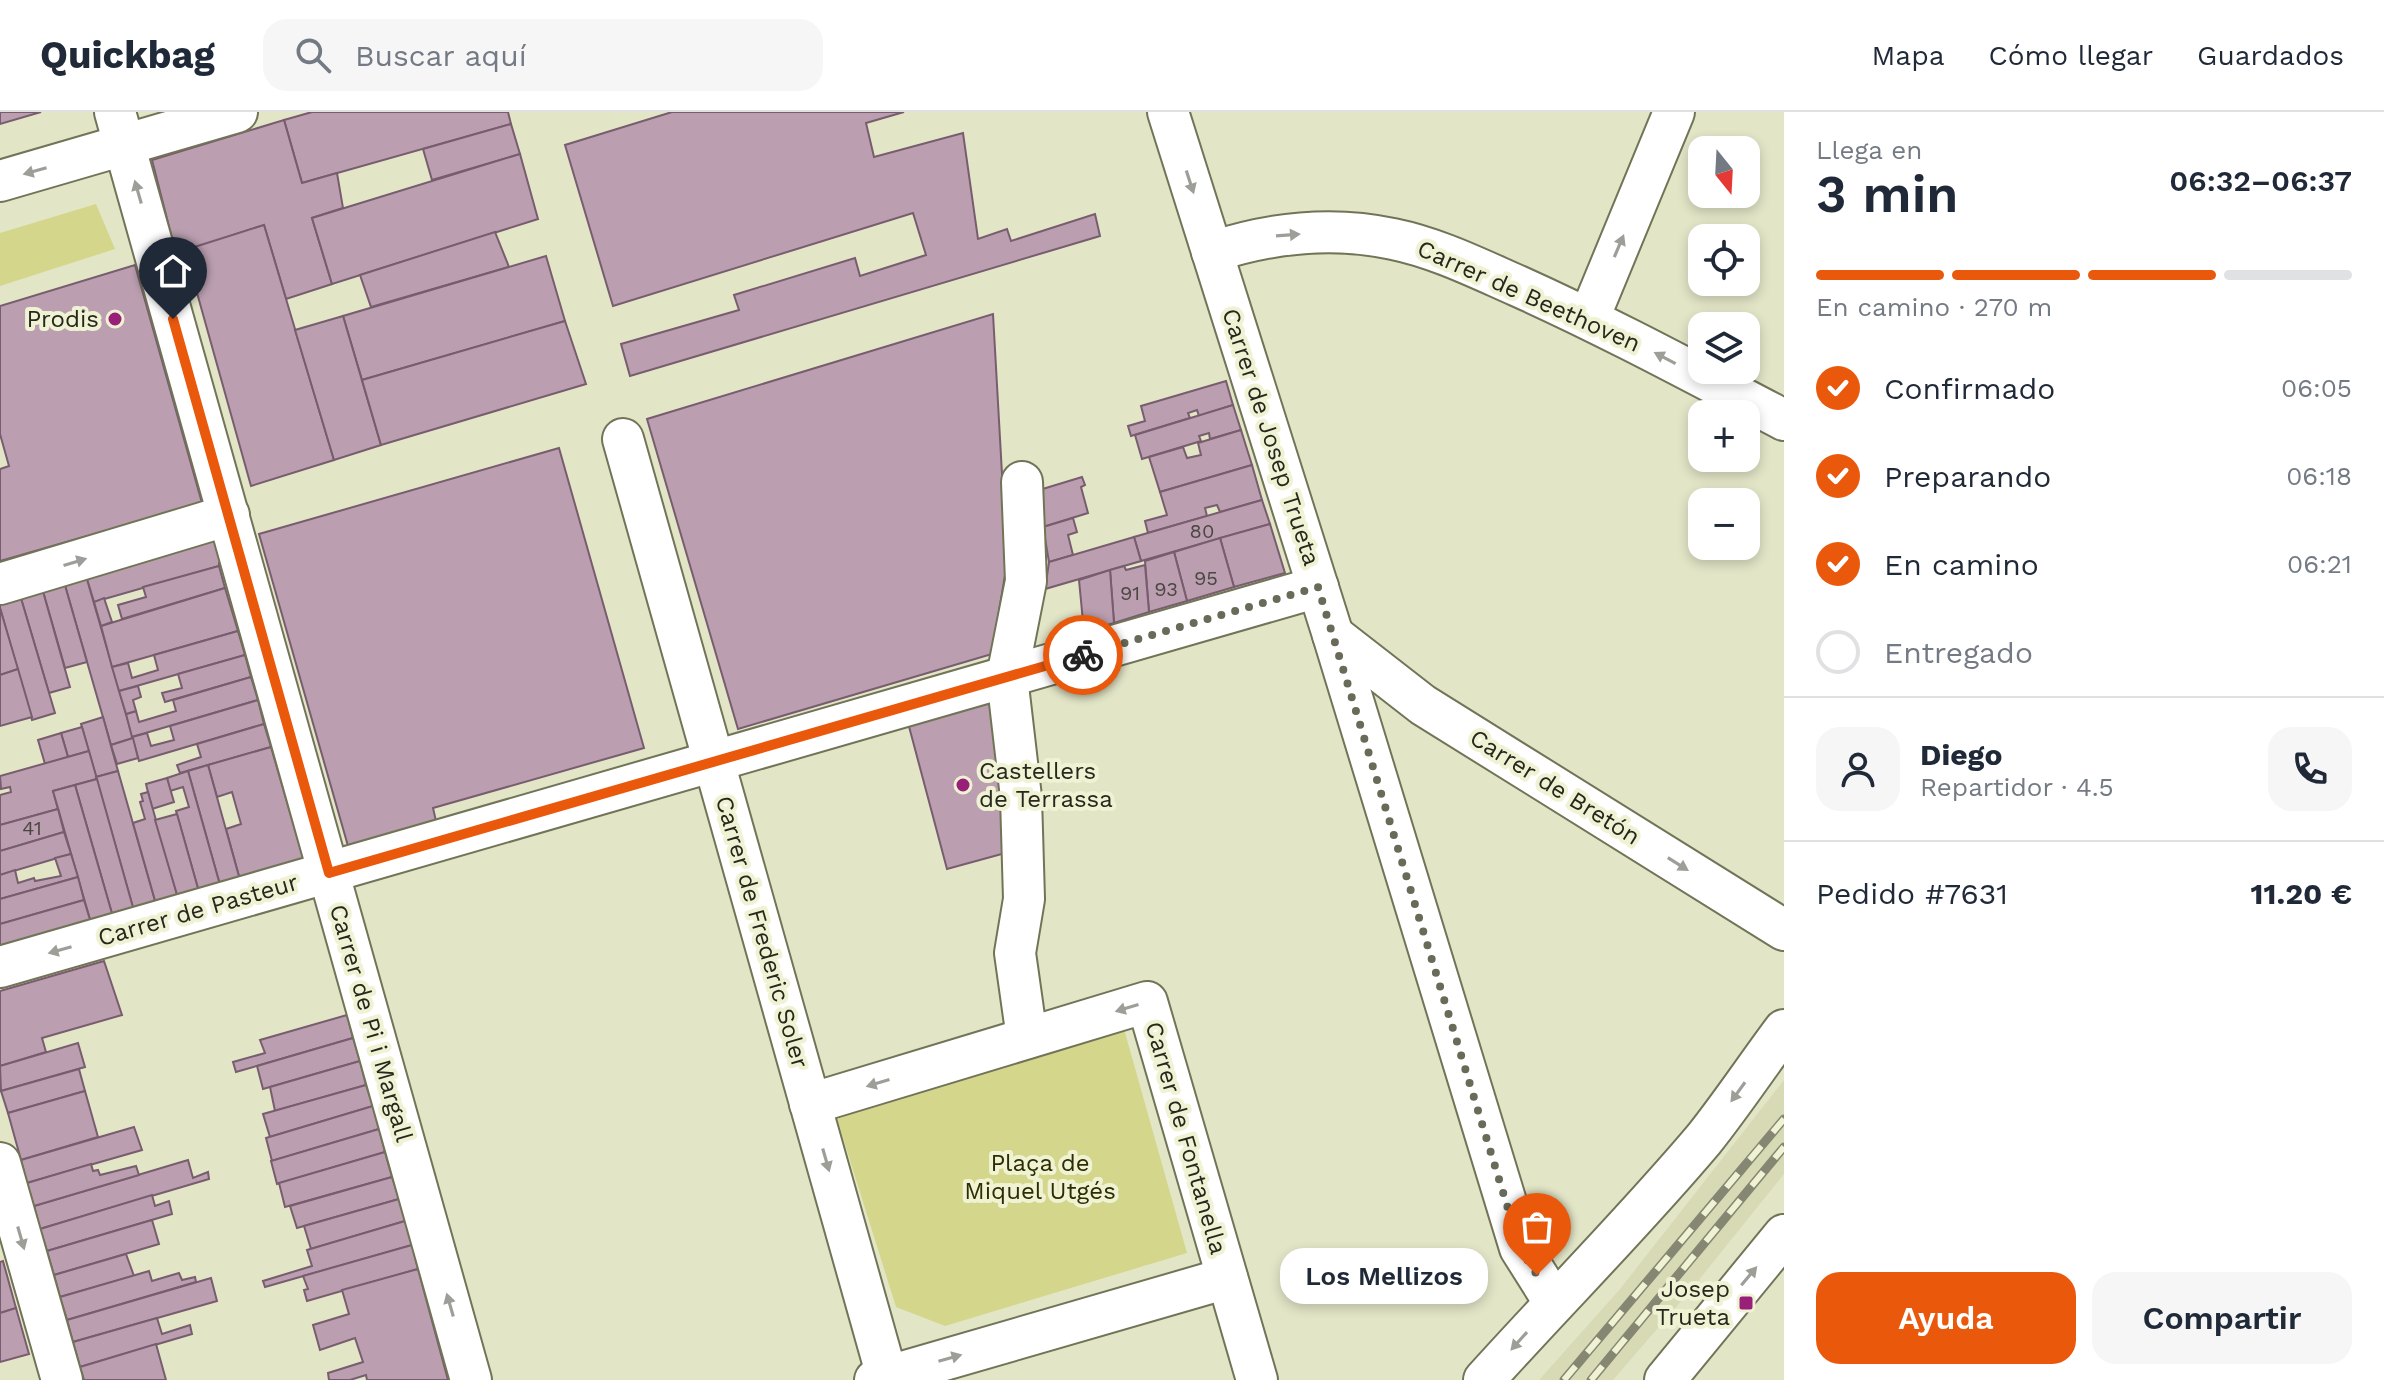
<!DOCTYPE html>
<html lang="es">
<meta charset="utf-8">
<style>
body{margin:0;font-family:"Work Sans",sans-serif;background:#f6f6f7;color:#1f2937;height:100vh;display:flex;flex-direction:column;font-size:30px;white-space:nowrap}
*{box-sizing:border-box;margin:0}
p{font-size:26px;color:#747a83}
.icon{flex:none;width:44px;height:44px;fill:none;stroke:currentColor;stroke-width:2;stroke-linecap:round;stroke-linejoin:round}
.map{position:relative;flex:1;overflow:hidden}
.sheet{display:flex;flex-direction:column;background:#fff;width:600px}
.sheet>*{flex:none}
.needle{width:52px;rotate:162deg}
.buttons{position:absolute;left:1688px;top:24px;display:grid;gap:16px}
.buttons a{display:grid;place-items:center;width:72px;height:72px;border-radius:16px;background:#fff;box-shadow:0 4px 12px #0003;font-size:40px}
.pin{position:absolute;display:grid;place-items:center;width:68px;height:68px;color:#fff;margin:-82px -34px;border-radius:50% 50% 50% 0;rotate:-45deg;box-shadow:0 0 8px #0007}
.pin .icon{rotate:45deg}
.courier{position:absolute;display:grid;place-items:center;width:80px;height:80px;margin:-40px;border:6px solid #ea580c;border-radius:50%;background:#fff;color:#222;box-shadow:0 2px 10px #0007}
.bubble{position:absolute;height:56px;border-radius:24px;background:#fff;box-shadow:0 4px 12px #0003;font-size:26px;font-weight:600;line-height:56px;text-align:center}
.summary em{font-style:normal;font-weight:600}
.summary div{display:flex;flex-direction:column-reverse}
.summary{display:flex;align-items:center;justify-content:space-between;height:136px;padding:0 32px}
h1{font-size:52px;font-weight:600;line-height:60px}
.bar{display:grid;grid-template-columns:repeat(4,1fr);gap:12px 8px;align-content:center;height:96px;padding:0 32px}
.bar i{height:10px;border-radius:6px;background:#e0e1e3}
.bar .on{background:#ea580c}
.bar p{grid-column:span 4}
.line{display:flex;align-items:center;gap:20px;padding:0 32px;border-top:2px solid #e0e1e3}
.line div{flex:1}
.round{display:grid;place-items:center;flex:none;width:84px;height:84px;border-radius:24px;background:#f6f6f7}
ol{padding:0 32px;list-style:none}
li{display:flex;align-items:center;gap:24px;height:88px}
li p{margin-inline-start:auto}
li .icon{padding:8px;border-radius:50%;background:#ea580c;color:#fff;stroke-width:4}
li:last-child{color:#747a83}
li i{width:44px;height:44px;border:4px solid #e0e1e3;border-radius:50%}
.action{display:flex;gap:16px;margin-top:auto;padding:16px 32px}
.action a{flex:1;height:92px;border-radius:24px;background:#ea580c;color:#fff;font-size:32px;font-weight:600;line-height:92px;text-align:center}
.action a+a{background:#f6f6f7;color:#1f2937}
header{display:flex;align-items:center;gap:48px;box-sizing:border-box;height:112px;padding:0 40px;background:#fff;border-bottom:2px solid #e0e1e3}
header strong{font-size:38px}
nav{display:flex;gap:44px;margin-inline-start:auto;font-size:28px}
.search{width:560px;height:72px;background:#f6f6f7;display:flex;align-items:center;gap:20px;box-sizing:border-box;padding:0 28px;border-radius:24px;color:#747a83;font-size:30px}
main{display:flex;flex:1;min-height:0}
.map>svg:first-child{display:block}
.built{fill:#d8dab5}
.green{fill:#d4d78b}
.building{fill:#bb9fb0;stroke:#775d6d;stroke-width:2}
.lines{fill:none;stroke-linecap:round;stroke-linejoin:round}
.street-casing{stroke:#727458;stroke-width:44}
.street{stroke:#fff;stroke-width:40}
.rail-casing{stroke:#858772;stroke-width:9}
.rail{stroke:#f0f2d4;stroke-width:6;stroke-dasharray:18;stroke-linecap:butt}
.oneway{fill:#9e9e99}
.done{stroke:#696a58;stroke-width:8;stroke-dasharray:0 14.4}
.route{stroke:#ea580c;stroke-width:10}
.poi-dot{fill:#992079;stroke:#f0f2d4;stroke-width:3}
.labels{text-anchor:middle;stroke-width:8;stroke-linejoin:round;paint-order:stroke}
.number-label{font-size:20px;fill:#4c4642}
.street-label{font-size:24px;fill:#27281d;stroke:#f0f2d4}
.poi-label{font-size:24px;fill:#27281d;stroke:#f0f2d4;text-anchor:end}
.park-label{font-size:24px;fill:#2c2d03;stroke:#f0f2d4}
</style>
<header>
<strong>Quickbag</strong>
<div class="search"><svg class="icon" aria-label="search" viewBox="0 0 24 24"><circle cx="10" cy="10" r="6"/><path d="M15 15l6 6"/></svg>Buscar aquí</div>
<nav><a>Mapa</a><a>Cómo llegar</a><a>Guardados</a></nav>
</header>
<main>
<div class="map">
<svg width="1784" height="1268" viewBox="0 0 1784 1268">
<rect width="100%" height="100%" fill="#e3e5c7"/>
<path class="built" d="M1784 968V1062L1690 1179 1613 1268H1539L1620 1177Z"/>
<g class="green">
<path d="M96 92 115 137 0 174V121Z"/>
<path d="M1124 917 1187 1141 945 1214 896 1195 837 1007Z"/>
</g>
<g class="building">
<path d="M0 0H41L0 12Z"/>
<path d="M312 0H508L511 12 302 71 284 8Z"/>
<path d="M672 0H904L866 11 874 45 963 21 978 127 1007 117 1011 129 1095 102 1100 124 630 264 621 232 739 198 734 183 855 146 860 164 926 143 913 101 613 194 565 33Z"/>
<path d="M284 8 302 71 337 61 343 96 312 106 332 172 286 187 264 113 176 142 152 48Z"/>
<path d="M511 12 520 42 432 68 423 37Z"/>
<path d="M520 42 538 107 332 172 312 106Z"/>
<path d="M264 113 334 348 251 374 185 138Z"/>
<path d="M495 120 509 155 371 195 360 163Z"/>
<path d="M546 144 565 209 362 268 343 204Z"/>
<path d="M135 153 202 391 0 449V357L9 354 0 322V194Z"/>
<path d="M993 202 1007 451 992 542 738 617 647 307Z"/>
<path d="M343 204 381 333 334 348 295 218Z"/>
<path d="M565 209 586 272 381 333 362 268Z"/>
<path d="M1226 269 1233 293 1199 304 1197 298 1188 301 1190 306 1131 324 1128 314 1145 309 1141 294Z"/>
<path d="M1233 293 1241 318 1210 327 1209 321 1199 324 1201 329 1142 347 1135 323Z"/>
<path d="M1241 318 1252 353 1160 380 1149 345 1183 335 1187 346 1201 343 1198 331Z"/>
<path d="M559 336 644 636 433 696 436 709 348 734 259 422Z"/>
<path d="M1252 353 1262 388 1220 400 1217 393 1205 396 1207 404 1148 421 1145 409 1167 403 1160 380Z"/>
<path d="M1082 365 1085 373 1081 375 1088 401 1043 415 1036 379Z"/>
<path d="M1262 388 1270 412 1141 449 1134 425Z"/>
<path d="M1073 406 1077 420 1068 423 1073 443 1049 450 1043 415Z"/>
<path d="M1270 412 1285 461 1234 475 1220 426Z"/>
<path d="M1134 425 1141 449 1045 477 1049 450Z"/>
<path d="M216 426 223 450 219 451V454L94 490 86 464Z"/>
<path d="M1220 426 1234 475 1187 489 1174 440Z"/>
<path d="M1174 440 1187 489 1149 500 1145 449Z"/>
<path d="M1145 453 1149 500 1114 511 1110 458 1124 454 1126 458Z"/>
<path d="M219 454 225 476 122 507 118 493 146 485 143 475Z"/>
<path d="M1110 458 1114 511 1084 520 1079 468Z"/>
<path d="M86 464 133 626 111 633 64 470Z"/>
<path d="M64 470 87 550 65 556 42 476Z"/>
<path d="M42 476 70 575 49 581 20 483Z"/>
<path d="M225 476 238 519 112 555 101 514Z"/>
<path d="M20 483 55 601 32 608 0 496V489Z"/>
<path d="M104 486 112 510 101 514 94 490Z"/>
<path d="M0 496 18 557 0 563Z"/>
<path d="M238 519 245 543 119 579 112 555 128 551 132 566 158 558 154 543Z"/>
<path d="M245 543 251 565 165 590 162 581 182 576 178 562Z"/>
<path d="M18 557 32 605 0 614V563Z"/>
<path d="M251 565 258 588 132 625 126 602 136 599 139 610 176 599 173 588Z"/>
<path d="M138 574 141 585 133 588 136 599 126 602 119 579Z"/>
<path d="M994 585 1009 740 947 757 907 607Z"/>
<path d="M258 588 264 612 139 649 132 625 147 621 151 634 174 628 170 614Z"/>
<path d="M103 605 118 659 96 665 81 612Z"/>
<path d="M264 612 271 635 180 661 177 653 201 645 197 632Z"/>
<path d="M82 615 89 639 68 645 61 621Z"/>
<path d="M61 621 68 645 45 652 38 628Z"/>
<path d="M133 626 138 646 117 652 111 633Z"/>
<path d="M271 635 304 749 240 768 226 717 241 712 232 680 217 685 208 653Z"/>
<path d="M89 639 97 667 53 679 58 697 0 713V683L11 680 10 675 1 677 0 664Z"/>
<path d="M208 653 240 768 220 773 188 659Z"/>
<path d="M118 659 156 792 134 799 96 665Z"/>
<path d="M188 659 220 773 199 780 176 699 189 695 183 675 170 679 167 666Z"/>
<path d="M167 666 174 690 152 697 146 672Z"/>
<path d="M97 667 134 799 113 805 75 673Z"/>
<path d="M75 673 113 805 91 811 53 679Z"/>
<path d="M148 680 178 786 156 792 133 711 145 707 140 690 143 689 141 682Z"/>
<path d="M58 697 64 720 0 739V713Z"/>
<path d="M177 702 199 780 178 786 155 708Z"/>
<path d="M64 720 71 742 0 763V739Z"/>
<path d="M71 742 78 765 0 787V763L15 758 18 771 34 766 35 769 61 764 55 746Z"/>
<path d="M78 765 84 788 0 812V787Z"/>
<path d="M84 788 91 811 0 837V812Z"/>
<path d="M104 849 122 903 42 926 46 940 0 954V879Z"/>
<path d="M347 903 353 926 236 960 233 950 265 941 260 928Z"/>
<path d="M353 926 360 949 263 977 257 954Z"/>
<path d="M78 931 85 955 1 979 0 954Z"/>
<path d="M360 949 366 973 275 999 270 975Z"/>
<path d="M79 957 85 979 8 1001 1 979Z"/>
<path d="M366 973 373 994 270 1025 263 1002Z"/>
<path d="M85 979 98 1025 21 1048 8 1001Z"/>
<path d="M373 994 379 1017 272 1049 266 1026Z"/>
<path d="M134 1015 142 1038 27 1071 21 1048Z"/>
<path d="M379 1017 385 1040 277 1072 271 1049Z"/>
<path d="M385 1040 392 1065 285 1095 279 1071Z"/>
<path d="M188 1048 193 1066 208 1060 209 1067 40 1117 34 1094Z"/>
<path d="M91 1052 93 1059 98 1058 100 1063 136 1054 139 1063 34 1094 27 1071Z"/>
<path d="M392 1065 399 1087 297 1116 290 1094Z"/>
<path d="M152 1083 155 1094 169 1089 172 1102 47 1139 40 1117Z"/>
<path d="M399 1087 405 1109 311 1137 304 1114Z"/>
<path d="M152 1108 159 1132 54 1163 47 1139Z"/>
<path d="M405 1109 412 1133 265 1175 263 1169 312 1154 307 1138Z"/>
<path d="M412 1133 418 1157 307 1189 304 1178 308 1177 303 1164Z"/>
<path d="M126 1142 134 1164 60 1185 54 1163Z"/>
<path d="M3 1149 16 1196 0 1201V1150Z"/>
<path d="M418 1157 448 1268H367L366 1263 350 1268H329L328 1261 363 1250 355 1226 320 1238 313 1213 349 1202 342 1178Z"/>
<path d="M149 1159 152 1169 179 1161 182 1168 195 1165 196 1170 67 1208 60 1185Z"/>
<path d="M211 1166 217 1189 73 1230 67 1208Z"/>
<path d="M16 1196 29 1242 0 1250V1201Z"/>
<path d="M157 1206 162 1222 190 1213 192 1222 80 1255 73 1230Z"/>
<path d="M156 1232 166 1268H84L80 1255Z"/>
</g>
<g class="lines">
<defs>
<g id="street">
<path d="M115 0 471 1268"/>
<path d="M1168 0 1333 523 1520 1136 1554 1190"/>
<path d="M0 69 237 0"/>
<path d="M1212 140C1270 121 1333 114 1393 127 1437 136 1477 156 1518 174 1609 215 1696 262 1784 308"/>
<path d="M1589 206 1674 0"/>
<path d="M623 327 888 1268"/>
<path d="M1022 370 1026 469 1007 565 1021 685 1024 787 1015 841 1027 926"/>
<path d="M0 472 229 403"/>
<path d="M1333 523 1423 593 1784 818"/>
<path d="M0 855 1318 475"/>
<path d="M810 992 1147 890 1257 1268"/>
<path d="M0 1051 62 1268"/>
<path d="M875 1268 1227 1166"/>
<path d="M1484 1268C1557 1187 1634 1110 1704 1027 1732 992 1757 954 1784 918"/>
<path d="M1665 1268 1784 1123"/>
</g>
</defs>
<use href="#street" class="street-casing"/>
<use href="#street" class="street"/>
<defs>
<g id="rail">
<path d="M1564 1268 1784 1007"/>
<path d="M1591 1268 1784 1035"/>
</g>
</defs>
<use href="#rail" class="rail-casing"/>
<use href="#rail" class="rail"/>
</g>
<defs><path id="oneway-solid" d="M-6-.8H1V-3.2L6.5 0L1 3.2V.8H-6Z" transform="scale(2)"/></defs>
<g class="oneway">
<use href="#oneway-solid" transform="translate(35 59) rotate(164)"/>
<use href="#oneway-solid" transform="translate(1190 70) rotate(72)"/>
<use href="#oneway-solid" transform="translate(138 80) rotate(-106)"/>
<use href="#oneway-solid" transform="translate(1288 123) rotate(-4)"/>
<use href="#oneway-solid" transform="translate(1619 134) rotate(-67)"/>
<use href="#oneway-solid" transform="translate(1665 246) rotate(-152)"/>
<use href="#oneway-solid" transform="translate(75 450) rotate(-17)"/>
<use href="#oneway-solid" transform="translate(1678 752) rotate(32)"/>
<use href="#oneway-solid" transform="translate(60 838) rotate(164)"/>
<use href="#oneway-solid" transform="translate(1127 896) rotate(163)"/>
<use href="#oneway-solid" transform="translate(878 971) rotate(163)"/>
<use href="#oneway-solid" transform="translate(1738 980) rotate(126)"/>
<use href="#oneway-solid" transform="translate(826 1048) rotate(74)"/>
<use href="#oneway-solid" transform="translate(21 1126) rotate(74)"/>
<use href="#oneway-solid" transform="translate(1749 1164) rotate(-50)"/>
<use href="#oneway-solid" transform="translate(450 1193) rotate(-106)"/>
<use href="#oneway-solid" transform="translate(1519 1229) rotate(132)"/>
<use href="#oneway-solid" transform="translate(950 1246) rotate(-16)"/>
</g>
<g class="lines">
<path class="done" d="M1083 543 1318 475 1520 1136 1537 1163"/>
<path class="route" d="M173 207 329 761 1083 543"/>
</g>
<g class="poi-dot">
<circle cx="115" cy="207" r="8"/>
<circle cx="963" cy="673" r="8"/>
<rect x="1738" y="1183" width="16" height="16" rx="4"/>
</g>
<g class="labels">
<g class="number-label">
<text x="1202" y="426">80</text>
<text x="1206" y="473">95</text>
<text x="1166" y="484">93</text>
<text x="1130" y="488">91</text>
<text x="32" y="723">41</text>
</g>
<g class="street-label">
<text transform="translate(1529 184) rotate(24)" y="8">Carrer de Beethoven</text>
<text transform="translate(1271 325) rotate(72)" y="8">Carrer de Josep Trueta</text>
<text transform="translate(1555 675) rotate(32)" y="8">Carrer de Bretón</text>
<text transform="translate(198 798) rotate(-16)" y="8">Carrer de Pasteur</text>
<text transform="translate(762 820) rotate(74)" y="8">Carrer de Frederic Soler</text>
<text transform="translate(371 911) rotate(74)" y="8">Carrer de Pi i Margall</text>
<text transform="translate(1186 1026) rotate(74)" y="8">Carrer de Fontanella</text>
</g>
<g class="poi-label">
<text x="99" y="215">Prodis</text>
<text x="979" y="667" text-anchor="start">Castellers<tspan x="979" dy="28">de Terrassa</tspan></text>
<text x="1730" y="1185">Josep<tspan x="1730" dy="28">Trueta</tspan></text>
</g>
<g class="park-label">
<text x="1040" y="1059">Plaça de<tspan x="1040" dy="28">Miquel Utgés</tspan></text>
</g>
</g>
</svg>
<div class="buttons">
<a><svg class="needle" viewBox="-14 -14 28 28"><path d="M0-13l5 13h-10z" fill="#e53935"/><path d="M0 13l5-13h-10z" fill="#747a83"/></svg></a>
<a><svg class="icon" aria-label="locate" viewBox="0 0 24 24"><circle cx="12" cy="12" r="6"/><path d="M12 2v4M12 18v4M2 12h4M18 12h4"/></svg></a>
<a><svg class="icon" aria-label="layers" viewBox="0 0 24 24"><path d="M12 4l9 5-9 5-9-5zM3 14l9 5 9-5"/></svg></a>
<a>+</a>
<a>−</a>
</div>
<div class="pin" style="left:1537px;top:1163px;background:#ea580c"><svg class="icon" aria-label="bag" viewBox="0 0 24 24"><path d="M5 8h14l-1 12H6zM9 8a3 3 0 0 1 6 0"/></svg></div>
<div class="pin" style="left:173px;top:207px;background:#1f2937"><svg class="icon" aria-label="home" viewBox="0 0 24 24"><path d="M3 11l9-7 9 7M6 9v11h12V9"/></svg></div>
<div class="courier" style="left:1083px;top:543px"><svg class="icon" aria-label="bike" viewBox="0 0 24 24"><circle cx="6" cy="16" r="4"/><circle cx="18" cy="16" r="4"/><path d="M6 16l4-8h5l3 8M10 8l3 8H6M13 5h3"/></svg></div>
<div class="bubble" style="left:1280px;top:1136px;width:208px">Los Mellizos</div>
</div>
<section class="sheet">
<div class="summary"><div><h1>3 min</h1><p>Llega en</p></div><em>06:32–06:37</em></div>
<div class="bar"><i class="on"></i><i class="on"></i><i class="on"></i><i></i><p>En camino · 270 m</p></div>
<ol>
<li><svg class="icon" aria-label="check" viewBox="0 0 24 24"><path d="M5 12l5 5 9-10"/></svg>Confirmado<p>06:05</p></li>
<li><svg class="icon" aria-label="check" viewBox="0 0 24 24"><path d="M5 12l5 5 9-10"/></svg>Preparando<p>06:18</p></li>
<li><svg class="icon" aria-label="check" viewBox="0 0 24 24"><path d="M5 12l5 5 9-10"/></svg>En camino<p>06:21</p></li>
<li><i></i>Entregado</li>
</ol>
<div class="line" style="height:144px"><a class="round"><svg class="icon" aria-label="person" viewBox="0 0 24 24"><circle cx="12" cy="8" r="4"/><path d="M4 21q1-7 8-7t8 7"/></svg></a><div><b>Diego</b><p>Repartidor · 4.5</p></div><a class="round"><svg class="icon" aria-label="phone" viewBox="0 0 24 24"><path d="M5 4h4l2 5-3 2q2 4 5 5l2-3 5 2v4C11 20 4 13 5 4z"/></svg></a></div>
<div class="line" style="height:104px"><div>Pedido #7631</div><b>11.20 €</b></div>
<div class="action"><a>Ayuda</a><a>Compartir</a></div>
</section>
</main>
